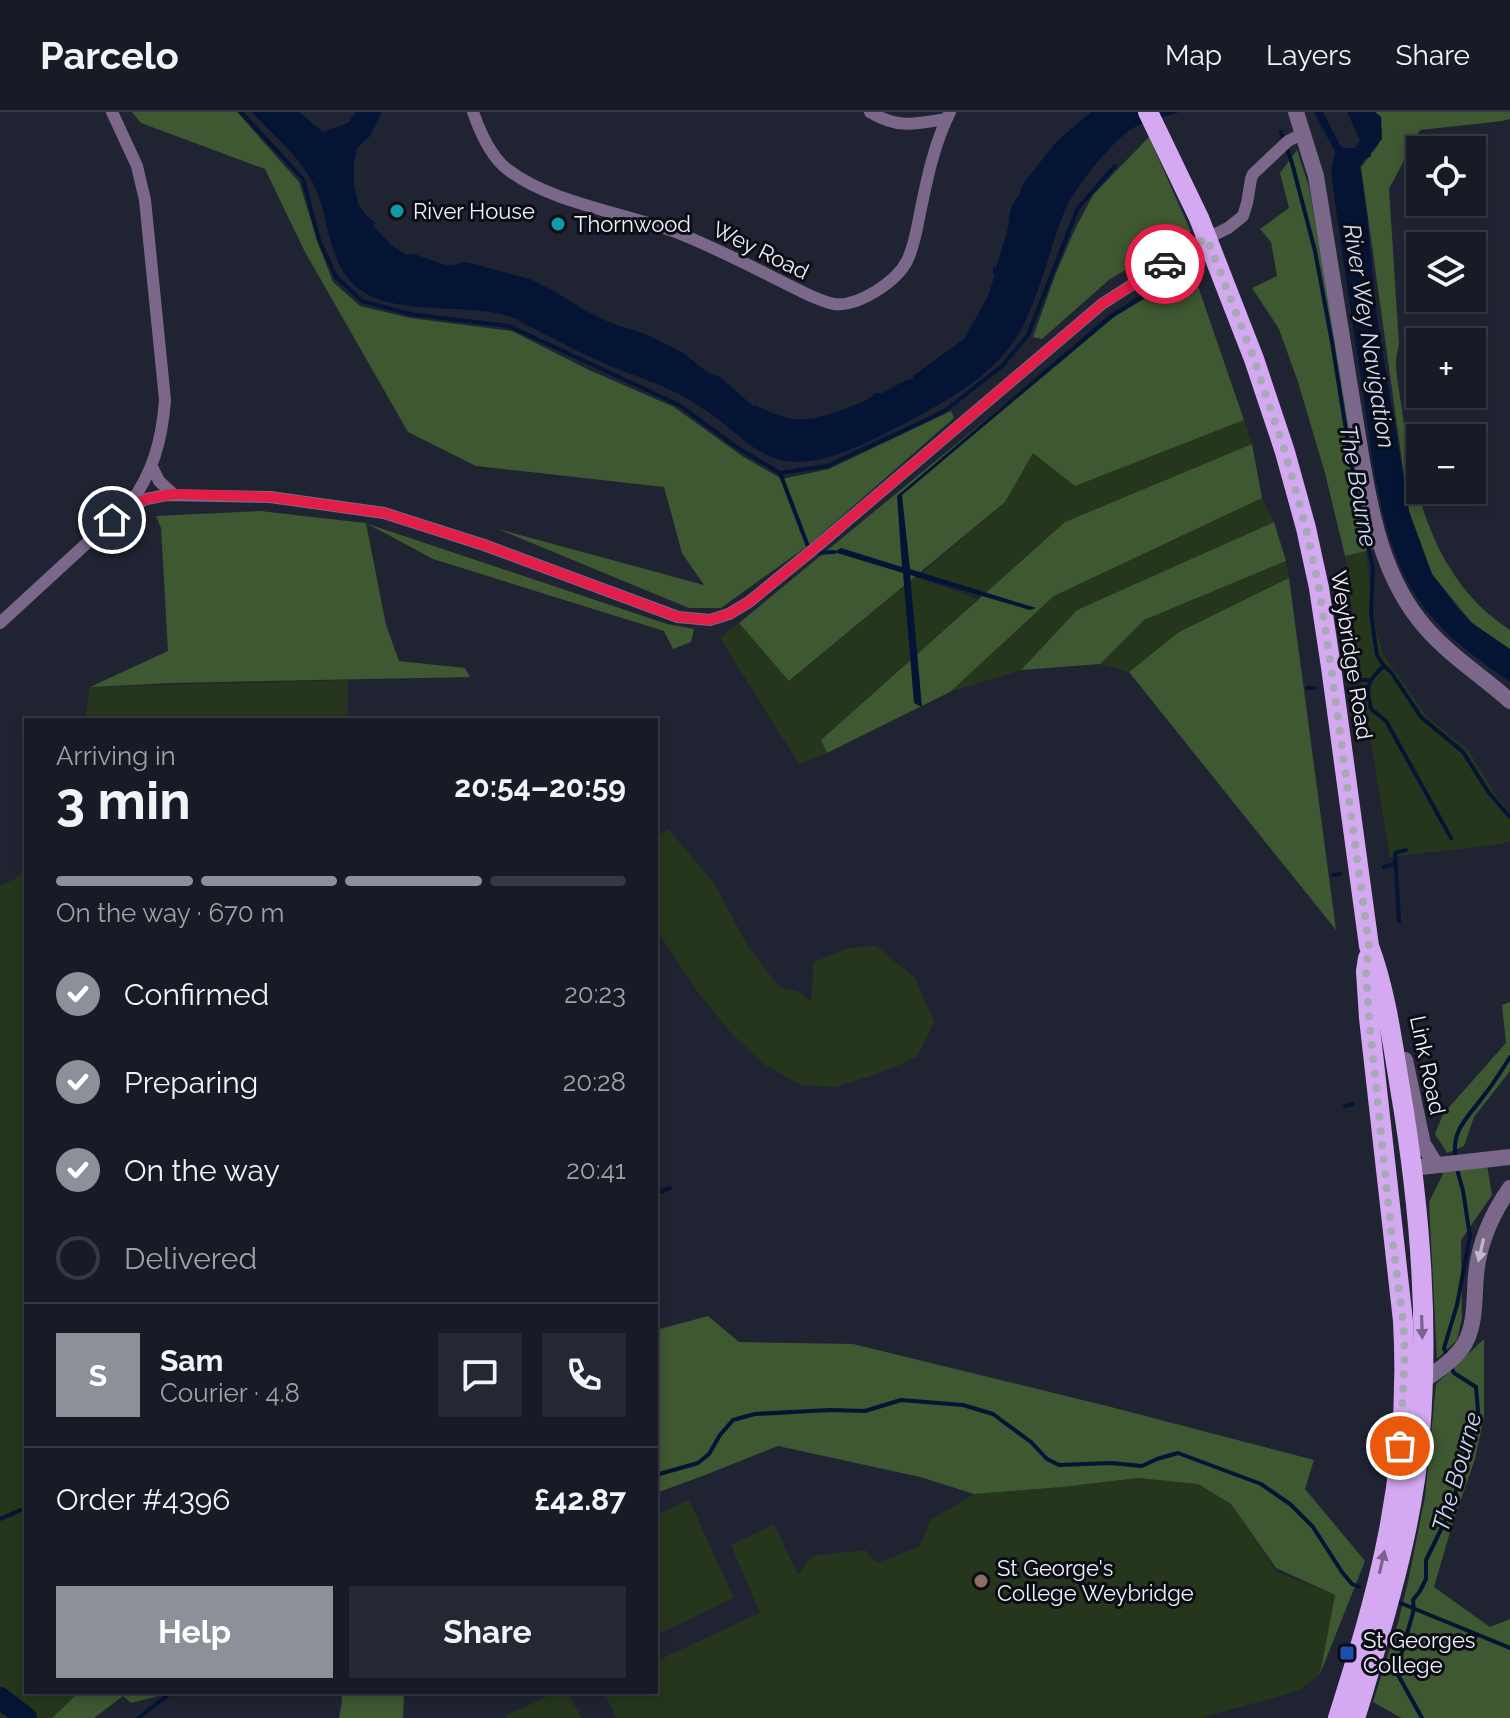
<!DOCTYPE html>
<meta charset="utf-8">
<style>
body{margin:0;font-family:Raleway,sans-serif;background:#252832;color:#f1f3f6;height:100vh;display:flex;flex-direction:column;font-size:30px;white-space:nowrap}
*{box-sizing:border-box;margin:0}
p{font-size:26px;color:#9fa1a7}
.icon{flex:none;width:44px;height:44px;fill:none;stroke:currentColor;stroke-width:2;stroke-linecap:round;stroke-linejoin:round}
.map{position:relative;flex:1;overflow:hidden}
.sheet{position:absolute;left:24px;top:606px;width:634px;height:976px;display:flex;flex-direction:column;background:#181b26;border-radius:0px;box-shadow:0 4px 12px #0003,0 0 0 2px #363943}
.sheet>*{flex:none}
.buttons{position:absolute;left:1406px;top:24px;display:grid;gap:16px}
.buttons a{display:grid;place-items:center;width:80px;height:80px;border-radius:0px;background:#181b26;box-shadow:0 4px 12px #0003,0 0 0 2px #363943;font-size:40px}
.pin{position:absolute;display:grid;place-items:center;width:68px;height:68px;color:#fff;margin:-34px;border:4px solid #fff;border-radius:50%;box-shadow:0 2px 8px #0007}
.courier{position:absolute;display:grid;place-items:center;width:80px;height:80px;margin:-40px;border:6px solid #e11d48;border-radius:50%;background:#fff;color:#222;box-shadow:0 2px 10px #0007}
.head em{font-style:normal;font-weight:700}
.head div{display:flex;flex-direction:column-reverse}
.head{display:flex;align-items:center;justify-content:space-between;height:136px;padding:0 32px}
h1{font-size:52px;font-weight:700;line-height:60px}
.bar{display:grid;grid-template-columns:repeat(4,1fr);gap:12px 8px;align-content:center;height:96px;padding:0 32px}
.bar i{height:10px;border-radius:6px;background:#363943}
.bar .selected{background:#8c9099}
.bar p{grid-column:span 4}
.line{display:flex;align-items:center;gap:20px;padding:0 32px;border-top:2px solid #363943}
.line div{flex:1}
.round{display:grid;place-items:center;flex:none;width:84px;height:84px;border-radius:0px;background:#252832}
ol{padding:0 32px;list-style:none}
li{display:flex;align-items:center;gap:24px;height:88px}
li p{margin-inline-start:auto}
li .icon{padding:8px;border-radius:50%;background:#8c9099;color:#fff;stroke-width:4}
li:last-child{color:#9fa1a7}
li i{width:44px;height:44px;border:4px solid #363943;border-radius:50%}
.cta{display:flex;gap:16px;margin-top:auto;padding:16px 32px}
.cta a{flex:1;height:92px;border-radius:0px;background:#8c9099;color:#fff;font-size:32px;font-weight:700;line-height:92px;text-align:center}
.cta a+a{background:#252832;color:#f1f3f6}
header{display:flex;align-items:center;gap:48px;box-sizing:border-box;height:112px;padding:0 40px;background:#181b26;border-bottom:2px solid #363943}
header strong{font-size:38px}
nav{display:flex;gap:44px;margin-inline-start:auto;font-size:28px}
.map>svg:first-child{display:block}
.green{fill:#25361c}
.forest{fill:#3e5831}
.water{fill:#041435}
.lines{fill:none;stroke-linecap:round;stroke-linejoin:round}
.stream{stroke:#041435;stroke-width:4}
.river{stroke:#041435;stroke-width:22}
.minor{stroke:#7b678a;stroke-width:12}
.tertiary{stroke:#7b678a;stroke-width:16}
.primary{stroke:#d4a9f1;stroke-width:20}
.oneway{fill:#c1bace}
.oneway2{fill:#7a638e}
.done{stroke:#a7a9b5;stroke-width:8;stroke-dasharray:0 14.4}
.route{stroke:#e11d48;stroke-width:10}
.culture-dot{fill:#0f9aa8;stroke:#0c0d14;stroke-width:3}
.education-dot{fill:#8d6e63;stroke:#0c0d14;stroke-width:3}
.transit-dot{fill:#1a4fb4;stroke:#0c0d14;stroke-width:3}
.labels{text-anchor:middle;stroke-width:6;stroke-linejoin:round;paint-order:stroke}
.poi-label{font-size:22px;fill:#eff1fb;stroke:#0c0d14;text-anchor:start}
.street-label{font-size:22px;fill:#eff1fb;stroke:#0c0d14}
.water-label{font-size:24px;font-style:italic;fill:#cbdaf4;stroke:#0c0d14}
</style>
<header>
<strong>Parcelo</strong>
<nav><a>Map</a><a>Layers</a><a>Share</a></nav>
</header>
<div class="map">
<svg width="1510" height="1606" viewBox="0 0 1510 1606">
<rect width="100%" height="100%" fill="#202432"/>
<g class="green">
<path d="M1244 308 1252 332 1065 410 985 481 922 461 1005 390 1033 340 1075 373Z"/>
<path d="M1262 386 1274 410 1077 498 1021 558 950 580 1054 484Z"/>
<path d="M1366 438 1373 506 1383 542 1427 605 1468 638 1496 683 1510 701V729L1500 732 1390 745 1363 582 1345 444Z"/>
<path d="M1286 449 1289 466 1179 520 1129 560 1100 552 1144 508Z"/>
<path d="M910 463 978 487 917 542Z"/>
<path d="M904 474 911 547 821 628 827 641 799 652 720 526 739 511 790 569Z"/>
<path d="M348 568V608H85L90 575Z"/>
<path d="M669 718 714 771 747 833 779 875 800 880 811 889 814 850 850 836 876 834 915 866 934 910 917 945 877 962 836 975 800 973 764 952 732 922 697 879 656 817V724Z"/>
<path d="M26 758V1580H79L52 1606H0V773L15 767Z"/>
<path d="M1138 1366 1198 1372 1231 1392 1277 1460 1335 1483 1320 1562 1298 1579 1200 1606H616L604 1580H656V1549L760 1501 731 1433 774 1412 798 1463 812 1444 865 1438 877 1451 920 1434 931 1408 974 1382 1062 1375Z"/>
<path d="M689 1388 734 1486 656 1523V1403Z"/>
<path d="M556 1580H568L581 1606H507L506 1604Z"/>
</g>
<g class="forest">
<path d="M132 0H237L299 70 318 131 333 170 360 194 410 206 512 219 589 258 674 295 742 344 782 367 829 357 951 299 954 306 810 432 721 496H689L498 417 704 473 682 441 664 375 476 354 408 320 305 140 265 57 141 11Z"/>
<path d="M1361 0H1510V7L1502 9 1420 18 1389 77 1399 232C1398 238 1396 244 1396 250 1396 268 1401 287 1403 305 1414 386 1437 471 1510 518V539L1472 511 1432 462 1418 433 1409 399 1361 55 1379 32Z"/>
<path d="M1149 25 1191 120 1110 167 1042 227 1033 225 1056 161 1075 117 1093 83Z"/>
<path d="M1297 38 1309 75 1374 437 1345 444 1325 361 1298 270 1279 217 1252 176 1277 164 1271 130 1260 117 1289 96 1280 61Z"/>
<path d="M1191 154 1244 308 1075 374 1033 341 1005 390 789 569 739 511 1125 193Z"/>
<path d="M1252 332 1262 386 1054 484 950 580 827 641 821 628 1065 410Z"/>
<path d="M260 399 365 411 667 512 694 517 691 530 673 537 664 519 433 447 366 411 386 513 399 549 465 556 470 565 173 571 90 575 168 539 161 416 156 404Z"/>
<path d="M1274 410 1286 449 1144 508 1100 552 1021 558 1077 498Z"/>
<path d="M1289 466 1336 818 1129 560 1179 520Z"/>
<path d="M1510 890V959L1474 1005 1464 1034 1447 1041 1435 1022 1443 1002 1506 931 1502 893Z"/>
<path d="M1487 1053 1492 1083 1461 1128 1462 1206 1457 1228 1437 1247 1429 1090 1445 1058Z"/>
<path d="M708 1204 739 1230 853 1232 1107 1294 1314 1348 1305 1377 1365 1449 1320 1562 1335 1483 1276 1456 1231 1392 1198 1372 1138 1366 1062 1375 974 1382 920 1365 778 1334 700 1365 656 1381V1218Z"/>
<path d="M1484 1227V1305L1475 1347 1453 1410 1434 1475 1490 1515 1510 1507V1606H1401L1373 1590 1398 1511 1408 1470 1425 1385 1436 1272Z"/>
<path d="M79 1580H174L131 1591 123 1584 94 1606H52Z"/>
<path d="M341 1580H404L403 1606H339L342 1589Z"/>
</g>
<g class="water">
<path d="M252 0H299L323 20 348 11 356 0H382L370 24 357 36 354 51V73L358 92 367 104 376 111 373 114 391 133 405 142 417 143 445 153H454L463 150 470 151 530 167 557 181 584 198 611 211 645 222 682 240 707 260 720 265 753 294 755 293C793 312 808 311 847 296 857 292 869 289 875 281H882L908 267 909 268 913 266V264L964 227 987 186 995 163 993 161V155H996C1000 144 1002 135 1006 124 1011 109 1006 95 1020 83L1022 73 1057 29 1091 0H1179C1165 5 1138 11 1127 20 1108 35 1079 71 1068 92 1057 114 1051 140 1043 163 1034 189 1026 214 1009 236 983 269 945 290 909 309 875 327 825 355 786 349 760 345 742 326 723 311 710 301 695 291 681 283 653 269 623 260 595 247 574 238 554 227 533 216 526 213 519 208 511 205 467 190 396 205 359 177 325 150 331 106 313 71 299 44 272 22 252 0Z"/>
<path d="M1314 0H1323L1340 33 1343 36H1355L1360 28 1347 0H1375L1381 5 1382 27 1371 40V44L1364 48 1360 54 1367 104 1377 205 1409 399 1432 462 1459 498 1472 511 1510 537V570C1476 546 1439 520 1416 484 1378 425 1372 341 1362 273 1351 202 1341 132 1331 62L1335 40Z"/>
<path d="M1177 169V173L1155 180 1114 205 902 383 910 457 1036 496 1030 498 910 463 922 595 914 591 903 461 834 440 841 436 902 455 897 384 1108 204 1151 176Z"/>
</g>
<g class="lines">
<g class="stream">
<path d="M241 0 303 67 319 128 336 165 362 189 410 202 509 214 679 293 738 336 780 361 827 354 922 310 946 298 1002 254 1028 223 1078 96 1115 54"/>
<path d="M1281 20 1292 51 1315 139 1332 230 1356 381 1373 455 1371 502 1377 543 1384 554 1391 560 1421 605 1463 640 1489 681 1510 705"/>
<path d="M780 361 809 437"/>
<path d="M815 441 834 440"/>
<path d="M1384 554C1366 570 1366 574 1371 597L1386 609 1451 726"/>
<path d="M1355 568H1369"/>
<path d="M1307 576H1314"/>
<path d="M1384 755 1395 752"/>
<path d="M1333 763 1340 762"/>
<path d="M1399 809 1395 741 1406 738"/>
<path d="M1424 982 1433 987"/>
<path d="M1345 994 1353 992"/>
<path d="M1456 1048C1450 1017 1469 1005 1485 982 1494 971 1502 958 1510 945"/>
<path d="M656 1081 670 1076"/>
<path d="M1447 1243 1444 1236 1457 1193 1470 1124 1463 1079 1457 1057"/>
<path d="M656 1363 698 1351 709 1342 720 1323 733 1308 755 1302 830 1298 865 1299 901 1288 963 1293 993 1302 1031 1330 1047 1347 1059 1353 1111 1351 1142 1354 1157 1347 1178 1341 1261 1372 1290 1392 1313 1415 1342 1460 1352 1472 1359 1475"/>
<path d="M0 1407 26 1396"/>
<path d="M1398 1490 1510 1536"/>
<path d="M138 1606 172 1580"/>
<path d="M1422 1606 1398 1563V1554L1414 1497 1413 1488 1420 1479 1426 1467V1448L1451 1397 1478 1299 1476 1275 1454 1261 1451 1255"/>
</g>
<path class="river" d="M0 1586 26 1606"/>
<g class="minor">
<path d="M112 0 137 54 145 88 165 288C162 328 153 361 129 393"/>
<path d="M473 0C480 20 490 44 507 57 550 91 627 101 678 121 724 139 767 163 811 184 818 187 827 191 834 192 858 195 896 170 907 149 914 135 917 117 920 101 927 67 934 32 950 0"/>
<path d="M870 0C898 17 916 12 946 7"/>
<path d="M152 355 159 369 173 382"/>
<path d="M0 511 112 408 127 396 146 387 167 383 270 385 384 401 484 433 678 505 710 508 729 502 749 490 815 436 1102 192 1197 131 1228 116 1243 104 1247 91 1251 67 1253 62 1288 29 1302 22"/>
</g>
<g class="tertiary">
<path d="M1296 0 1316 64 1362 349C1372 408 1385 469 1425 515 1450 544 1482 564 1510 589"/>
<path d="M1405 948 1423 1032 1436 1053"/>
<path d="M1412 1056 1510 1045"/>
<path d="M1423 1269C1437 1259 1456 1247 1465 1231 1476 1211 1474 1185 1476 1163 1479 1130 1491 1103 1510 1076"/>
</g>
<g class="primary">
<path d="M1148 0 1199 106 1254 247 1285 340 1306 416 1319 476 1331 555 1369 834C1386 880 1392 928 1400 976 1419 1087 1429 1210 1420 1322 1415 1391 1398 1458 1379 1524 1371 1552 1364 1579 1355 1606"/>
<path d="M1338 1606C1357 1546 1376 1485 1388 1423 1402 1353 1407 1280 1403 1209L1369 906 1366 859 1368 846"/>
</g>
</g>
<defs><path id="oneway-solid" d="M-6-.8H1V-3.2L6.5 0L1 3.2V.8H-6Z" transform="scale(2)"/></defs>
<use class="oneway" href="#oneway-solid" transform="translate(1481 1138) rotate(103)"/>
<g class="oneway2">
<use href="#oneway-solid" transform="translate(1422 1215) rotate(88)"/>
<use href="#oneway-solid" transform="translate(1382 1450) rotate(-77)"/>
</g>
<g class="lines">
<path class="done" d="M1165 152 1207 126 1254 247 1285 340 1306 416 1319 476 1331 555 1369 834 1366 859 1369 906 1391 1118 1403 1209 1405 1240 1400 1334"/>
<path class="route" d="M112 408 127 396 146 387 173 382 270 385 384 401 484 433 678 505 710 508 729 502 749 490 815 436 1102 192 1165 152"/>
</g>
<g class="culture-dot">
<circle cx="397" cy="99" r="8"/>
<circle cx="558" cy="112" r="8"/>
</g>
<circle class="education-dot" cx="981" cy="1469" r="8"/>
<rect class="transit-dot" x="1339" y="1533" width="16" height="16" rx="4"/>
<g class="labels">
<g class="poi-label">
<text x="413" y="107">River House</text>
<text x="574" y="120">Thornwood</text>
<text x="997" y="1464">St George's<tspan x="997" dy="25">College Weybridge</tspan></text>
<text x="1363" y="1536">St Georges<tspan x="1363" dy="25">College</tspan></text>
</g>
<g class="street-label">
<text transform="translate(761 138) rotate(26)" y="8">Wey Road</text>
<text transform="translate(1352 543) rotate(81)" y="8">Weybridge Road</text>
<text transform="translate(1428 953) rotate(78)" y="8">Link Road</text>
</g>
<g class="water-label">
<text transform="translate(1369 224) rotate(81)" y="8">River Wey Navigation</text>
<text transform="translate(1358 374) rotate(80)" y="8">The Bourne</text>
<text transform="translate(1457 1360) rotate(-74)" y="8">The Bourne</text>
</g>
</g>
</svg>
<div class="buttons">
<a><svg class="icon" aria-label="locate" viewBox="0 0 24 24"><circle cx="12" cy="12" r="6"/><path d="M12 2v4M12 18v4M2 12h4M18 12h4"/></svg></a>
<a><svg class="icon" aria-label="layers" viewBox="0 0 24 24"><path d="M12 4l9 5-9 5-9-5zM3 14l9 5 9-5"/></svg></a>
<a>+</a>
<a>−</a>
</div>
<div class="pin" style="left:1400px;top:1334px;background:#ea580c"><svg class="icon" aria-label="bag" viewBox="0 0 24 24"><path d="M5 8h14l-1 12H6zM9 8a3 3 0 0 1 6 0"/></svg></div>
<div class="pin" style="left:112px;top:408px;background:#1f2937"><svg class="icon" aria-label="home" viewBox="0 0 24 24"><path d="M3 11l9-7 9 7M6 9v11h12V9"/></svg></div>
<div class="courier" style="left:1165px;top:152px"><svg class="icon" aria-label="car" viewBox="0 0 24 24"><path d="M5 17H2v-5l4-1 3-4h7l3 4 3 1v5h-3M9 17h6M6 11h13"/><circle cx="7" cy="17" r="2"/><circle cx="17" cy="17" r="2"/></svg></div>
<section class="sheet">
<div class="head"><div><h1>3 min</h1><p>Arriving in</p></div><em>20:54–20:59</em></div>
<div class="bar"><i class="selected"></i><i class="selected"></i><i class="selected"></i><i></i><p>On the way · 670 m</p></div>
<ol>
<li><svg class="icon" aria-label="check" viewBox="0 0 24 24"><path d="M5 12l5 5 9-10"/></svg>Confirmed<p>20:23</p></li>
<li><svg class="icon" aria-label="check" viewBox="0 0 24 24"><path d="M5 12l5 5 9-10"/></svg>Preparing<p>20:28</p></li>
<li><svg class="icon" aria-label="check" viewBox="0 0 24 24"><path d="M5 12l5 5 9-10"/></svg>On the way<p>20:41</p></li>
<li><i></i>Delivered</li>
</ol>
<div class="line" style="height:144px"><b class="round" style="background:#8c9099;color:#fff">S</b><div><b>Sam</b><p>Courier · 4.8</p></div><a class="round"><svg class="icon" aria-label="chat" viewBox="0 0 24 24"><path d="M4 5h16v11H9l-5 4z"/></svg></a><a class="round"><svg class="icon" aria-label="phone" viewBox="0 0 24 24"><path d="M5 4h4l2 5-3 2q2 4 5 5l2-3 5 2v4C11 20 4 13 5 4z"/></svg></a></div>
<div class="line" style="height:104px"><div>Order #4396</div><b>£42.87</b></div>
<div class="cta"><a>Help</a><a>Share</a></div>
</section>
</div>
